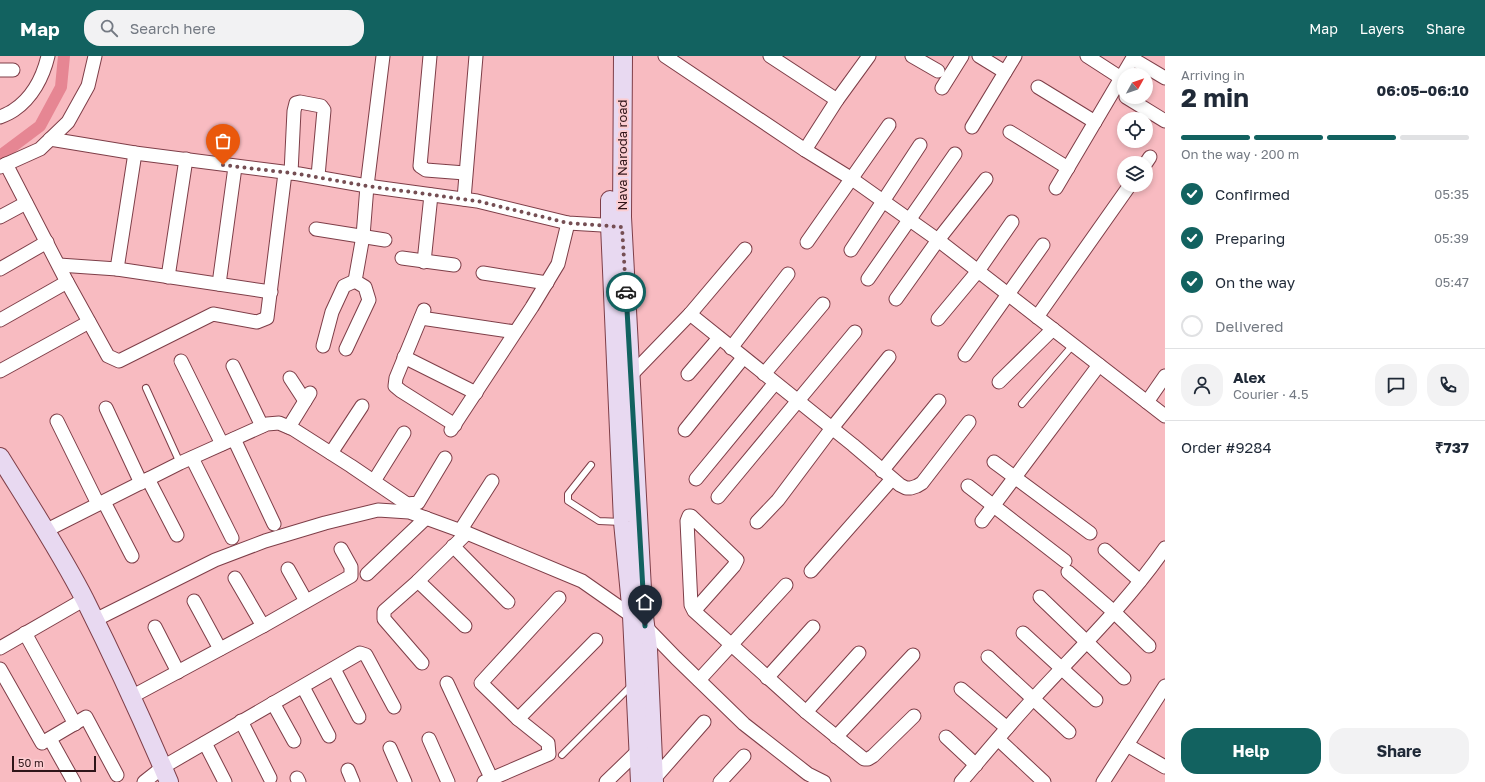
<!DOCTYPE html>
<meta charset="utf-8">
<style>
body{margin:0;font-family:"Golos Text",sans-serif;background:#f2f2f3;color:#1f2937;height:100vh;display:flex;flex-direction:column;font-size:15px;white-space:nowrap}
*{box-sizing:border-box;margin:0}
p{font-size:13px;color:#747a83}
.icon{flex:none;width:22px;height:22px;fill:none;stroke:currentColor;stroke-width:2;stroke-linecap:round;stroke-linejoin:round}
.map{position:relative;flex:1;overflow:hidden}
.panel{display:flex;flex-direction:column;background:#fff;width:320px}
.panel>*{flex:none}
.needle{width:26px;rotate:50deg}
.tools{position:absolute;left:1117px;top:12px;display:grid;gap:8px}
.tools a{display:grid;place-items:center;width:36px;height:36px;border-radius:50%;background:#fff;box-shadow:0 2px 6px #0003;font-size:20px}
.scale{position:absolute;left:12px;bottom:10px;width:84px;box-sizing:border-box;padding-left:4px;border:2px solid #2f1418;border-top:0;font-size:11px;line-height:14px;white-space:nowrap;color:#2f1418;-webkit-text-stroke:3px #fccdd1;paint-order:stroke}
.pin{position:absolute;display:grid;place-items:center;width:34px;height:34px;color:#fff;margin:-41px -17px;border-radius:50% 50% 50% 0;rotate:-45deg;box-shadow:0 0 4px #0007}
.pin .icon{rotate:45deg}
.courier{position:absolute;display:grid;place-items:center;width:40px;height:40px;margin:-20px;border:3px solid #126260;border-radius:50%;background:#fff;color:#222;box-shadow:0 1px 5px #0007}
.overview em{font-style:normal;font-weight:700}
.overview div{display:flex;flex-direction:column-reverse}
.overview{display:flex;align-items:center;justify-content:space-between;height:68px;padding:0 16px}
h1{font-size:26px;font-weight:700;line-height:30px}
.bar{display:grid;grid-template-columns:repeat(4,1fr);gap:6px 4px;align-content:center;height:48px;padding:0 16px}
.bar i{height:5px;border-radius:3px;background:#e0e1e3}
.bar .selected{background:#126260}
.bar p{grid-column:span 4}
.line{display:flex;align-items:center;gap:10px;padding:0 16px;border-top:1px solid #e0e1e3}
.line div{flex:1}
.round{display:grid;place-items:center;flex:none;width:42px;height:42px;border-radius:16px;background:#f2f2f3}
ol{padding:0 16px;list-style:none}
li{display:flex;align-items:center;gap:12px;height:44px}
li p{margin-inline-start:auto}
li .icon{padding:4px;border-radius:50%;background:#126260;color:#fff;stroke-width:4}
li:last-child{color:#747a83}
li i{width:22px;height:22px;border:2px solid #e0e1e3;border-radius:50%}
.cta{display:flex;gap:8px;margin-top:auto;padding:8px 16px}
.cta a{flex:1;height:46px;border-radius:16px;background:#126260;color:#fff;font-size:16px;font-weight:700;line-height:46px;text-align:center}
.cta a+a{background:#f2f2f3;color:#1f2937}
header{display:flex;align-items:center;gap:24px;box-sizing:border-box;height:56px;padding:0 20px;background:#126260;color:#fff}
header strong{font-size:19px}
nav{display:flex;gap:22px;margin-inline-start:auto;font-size:14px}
.search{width:280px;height:36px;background:#f2f2f3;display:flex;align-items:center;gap:10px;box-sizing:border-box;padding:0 14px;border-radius:16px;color:#747a83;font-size:15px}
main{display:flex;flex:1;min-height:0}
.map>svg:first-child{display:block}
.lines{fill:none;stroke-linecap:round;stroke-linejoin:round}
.canal{stroke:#e68693;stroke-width:12}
.lane-casing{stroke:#7e3e48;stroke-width:8}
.street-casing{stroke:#7e3e48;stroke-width:15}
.secondary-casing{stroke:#7e3e48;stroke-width:20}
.lane{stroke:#fff;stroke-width:6}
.street{stroke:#fff;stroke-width:13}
.secondary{stroke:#e8d9f1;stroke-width:18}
.done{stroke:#754e53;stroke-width:4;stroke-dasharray:0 7.2}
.route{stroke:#126260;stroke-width:5}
.labels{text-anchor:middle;stroke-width:4;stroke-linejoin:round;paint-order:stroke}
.street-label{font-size:13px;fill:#2f1418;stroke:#fccdd1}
</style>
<header>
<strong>Map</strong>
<div class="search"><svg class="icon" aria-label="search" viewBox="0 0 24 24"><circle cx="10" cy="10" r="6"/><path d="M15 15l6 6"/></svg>Search here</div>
<nav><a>Map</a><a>Layers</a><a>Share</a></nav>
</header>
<main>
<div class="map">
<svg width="1165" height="726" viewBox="0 0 1165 726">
<rect width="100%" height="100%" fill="#f8bbc1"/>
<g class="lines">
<path class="canal" d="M0 100 40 70 61 31 64 0"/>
<defs>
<g id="lane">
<path d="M146 332 180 407"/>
<path d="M1022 348 1073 289"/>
<path d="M591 409 568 438V445L599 465 622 466"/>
<path d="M562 699 632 629"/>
</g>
<g id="street">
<path d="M430 0 420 110 426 114 465 117"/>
<path d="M665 0 805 94 852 123 938 184 1165 360"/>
<path d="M770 0 837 44"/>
<path d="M912 0 938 15"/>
<path d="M979 0 1005 16"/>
<path d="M1087 0 1121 22"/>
<path d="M1133 3 1165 22"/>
<path d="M0 14H13"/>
<path d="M1038 31 1095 66"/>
<path d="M942 32 962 0"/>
<path d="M1126 41 1165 65"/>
<path d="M0 61C5 59 10 57 14 54 32 42 43 21 48 0"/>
<path d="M972 71 1015 0"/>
<path d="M1010 76 1068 112"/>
<path d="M50 83 135 97 299 118 367 130 477 145 568 167 619 170"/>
<path d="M805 94 837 44 869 0"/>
<path d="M1146 107 1150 101"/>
<path d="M6 108 67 226 108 300 119 305 213 258 257 266 267 262 285 117"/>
<path d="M0 111 40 93 68 66 88 30 95 0"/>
<path d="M291 117 294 55 296 47 300 46 321 50 324 54 318 120"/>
<path d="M1056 132 1134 0"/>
<path d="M464 143 476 0"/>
<path d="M0 161 26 147"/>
<path d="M316 173 385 184"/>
<path d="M807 186 889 69"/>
<path d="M851 194 920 89"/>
<path d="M402 202 454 209"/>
<path d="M424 206 431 139"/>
<path d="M59 209 117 213 271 236"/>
<path d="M0 213 47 186"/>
<path d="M117 213 135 97"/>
<path d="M483 217 547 227"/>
<path d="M168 221 186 103"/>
<path d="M868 223 955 98"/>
<path d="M219 228 235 111"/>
<path d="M896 243 938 184 986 123"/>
<path d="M424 254 396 322 395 330 401 335 455 369"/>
<path d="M690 258 745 193"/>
<path d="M1037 261 1130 129"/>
<path d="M421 262 515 276"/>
<path d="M938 263 978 215 1012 166"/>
<path d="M0 264 67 226"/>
<path d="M323 290 332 256 344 230 355 225"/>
<path d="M731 292 788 218"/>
<path d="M346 293 369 244 365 231 355 225 363 180 367 130 383 0"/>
<path d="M965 299 1043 189"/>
<path d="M404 301 476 337"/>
<path d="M181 305 222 388"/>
<path d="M233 310 262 370"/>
<path d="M0 315 89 266"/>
<path d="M688 318 719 282"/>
<path d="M764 318 823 248"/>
<path d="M631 319 690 258 853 389 900 429 906 432H911L917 430 922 427 969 366"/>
<path d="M290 322 305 345"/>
<path d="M999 326 1053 273"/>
<path d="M1147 346 1165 320"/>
<path d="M106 352 141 427"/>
<path d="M57 365 98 448"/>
<path d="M289 371 310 337"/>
<path d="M451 374 532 251 558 208 568 167"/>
<path d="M685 374 743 302"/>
<path d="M234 383 274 468"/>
<path d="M331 397 362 350"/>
<path d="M192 402 232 482"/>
<path d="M994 406 1090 477"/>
<path d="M882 415 939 345"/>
<path d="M148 423 177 479"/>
<path d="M696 423 775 327"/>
<path d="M374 425 404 377"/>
<path d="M968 430 1065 505"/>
<path d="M718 441 855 276"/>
<path d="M104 446 132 500"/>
<path d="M982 465 1099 309"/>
<path d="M757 466 778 444 832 372 889 301"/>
<path d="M45 475 180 407 267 368 279 367 293 373 351 410 407 448 418 447 445 402"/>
<path d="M460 475 492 425"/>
<path d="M453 490 508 546"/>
<path d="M1105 494 1140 525"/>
<path d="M288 513 306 545"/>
<path d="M811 515 892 423"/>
<path d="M1068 516 1114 556 1149 590"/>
<path d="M367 518 426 462"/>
<path d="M235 522 263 570"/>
<path d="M418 525 465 570"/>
<path d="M1040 541 1124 622"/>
<path d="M559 542 481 627 518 663 596 584"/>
<path d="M194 545 220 593"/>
<path d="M694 555 734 510 737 504 691 460H689L687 465 691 549 694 555 806 656 864 703H868L873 700 914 660"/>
<path d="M95 564 215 504 265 485 325 467 378 454 409 456 467 477 582 525 632 560 645 570 676 602 744 668 808 718 824 726"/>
<path d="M155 571 178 616"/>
<path d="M25 577 75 668"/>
<path d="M1023 577 1096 644"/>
<path d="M0 592 85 543"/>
<path d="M988 601 1069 676"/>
<path d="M422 607 384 563V555L418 525 467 477"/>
<path d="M0 613 42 687 86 661 117 719"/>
<path d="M334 613 359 661"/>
<path d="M767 622 813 571"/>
<path d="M699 624 786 529"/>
<path d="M447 627 493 726"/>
<path d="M303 631 329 680"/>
<path d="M961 633 1007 672"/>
<path d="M131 641 263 570 351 520V511L341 493"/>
<path d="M273 647 294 685"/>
<path d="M806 656 859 597"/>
<path d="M241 665 270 722"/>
<path d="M836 681 913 599"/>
<path d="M946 681 976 709"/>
<path d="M50 683 74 726"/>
<path d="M429 683 448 726"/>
<path d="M998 683 1044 726"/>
<path d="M205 687 225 726"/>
<path d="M1127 689 1165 711"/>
<path d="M390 692 405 726"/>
<path d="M348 714 353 726"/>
<path d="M297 722 299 726"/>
<path d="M654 723 704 666"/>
<path d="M144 726 163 711 360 597 366 599 394 651"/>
<path d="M484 726 549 698 548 687 518 663"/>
<path d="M606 726 638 695"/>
<path d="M720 726 744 700"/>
<path d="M961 726C985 698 1008 670 1033 643 1078 594 1127 547 1165 492"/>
<path d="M1103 726 1165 630"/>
</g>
<g id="secondary">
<path d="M623 0 622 161 643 552 648 593 654 726"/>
<path d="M610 144V169L623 466 632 560 640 726"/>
<path d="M0 401C29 448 60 495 85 544 115 604 143 665 169 726"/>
</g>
</defs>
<use href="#lane" class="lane-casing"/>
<use href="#street" class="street-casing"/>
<use href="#secondary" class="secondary-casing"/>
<use href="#lane" class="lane"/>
<use href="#street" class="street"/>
<use href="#secondary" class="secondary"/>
</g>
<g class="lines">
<path class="done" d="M223 109 299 118 367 130 477 145 568 167 622 171 626 236"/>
<path class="route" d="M626 236 645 570"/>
</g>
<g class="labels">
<g class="street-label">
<text transform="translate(622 99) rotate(-90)" y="5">Nava Naroda road</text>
</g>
</g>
</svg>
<div class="tools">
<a><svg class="needle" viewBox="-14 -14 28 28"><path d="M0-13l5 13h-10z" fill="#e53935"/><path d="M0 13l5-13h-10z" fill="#747a83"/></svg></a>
<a><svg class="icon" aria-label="locate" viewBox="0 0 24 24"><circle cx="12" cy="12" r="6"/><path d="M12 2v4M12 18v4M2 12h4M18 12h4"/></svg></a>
<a><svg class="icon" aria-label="layers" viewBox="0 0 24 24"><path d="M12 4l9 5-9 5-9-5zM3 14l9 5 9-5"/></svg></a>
</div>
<div class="scale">50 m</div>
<div class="pin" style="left:223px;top:109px;background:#ea580c"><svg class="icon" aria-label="bag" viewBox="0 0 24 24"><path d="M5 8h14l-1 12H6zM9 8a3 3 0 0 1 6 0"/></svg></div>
<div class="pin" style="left:645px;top:570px;background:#1f2937"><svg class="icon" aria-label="home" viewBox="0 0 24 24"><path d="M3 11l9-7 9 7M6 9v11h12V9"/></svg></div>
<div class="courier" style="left:626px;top:236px"><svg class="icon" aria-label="car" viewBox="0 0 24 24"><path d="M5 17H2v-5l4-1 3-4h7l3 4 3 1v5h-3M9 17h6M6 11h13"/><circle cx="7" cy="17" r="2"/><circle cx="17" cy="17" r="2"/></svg></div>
</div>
<section class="panel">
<div class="overview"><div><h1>2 min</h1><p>Arriving in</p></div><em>06:05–06:10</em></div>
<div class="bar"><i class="selected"></i><i class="selected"></i><i class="selected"></i><i></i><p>On the way · 200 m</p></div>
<ol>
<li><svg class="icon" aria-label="check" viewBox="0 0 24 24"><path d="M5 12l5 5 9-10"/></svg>Confirmed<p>05:35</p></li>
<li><svg class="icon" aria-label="check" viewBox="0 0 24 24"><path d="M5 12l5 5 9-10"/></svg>Preparing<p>05:39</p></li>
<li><svg class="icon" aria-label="check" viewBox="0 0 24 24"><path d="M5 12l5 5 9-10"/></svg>On the way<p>05:47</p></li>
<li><i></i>Delivered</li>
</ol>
<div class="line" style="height:72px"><a class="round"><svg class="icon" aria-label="person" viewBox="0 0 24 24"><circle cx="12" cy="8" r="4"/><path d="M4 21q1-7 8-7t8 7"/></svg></a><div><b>Alex</b><p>Courier · 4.5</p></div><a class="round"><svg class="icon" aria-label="chat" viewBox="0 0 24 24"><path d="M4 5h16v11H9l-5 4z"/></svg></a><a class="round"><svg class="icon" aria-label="phone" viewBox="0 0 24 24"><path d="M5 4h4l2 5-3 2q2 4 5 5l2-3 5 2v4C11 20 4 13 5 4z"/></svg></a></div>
<div class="line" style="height:52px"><div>Order #9284</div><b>₹737</b></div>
<div class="cta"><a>Help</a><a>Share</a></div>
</section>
</main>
